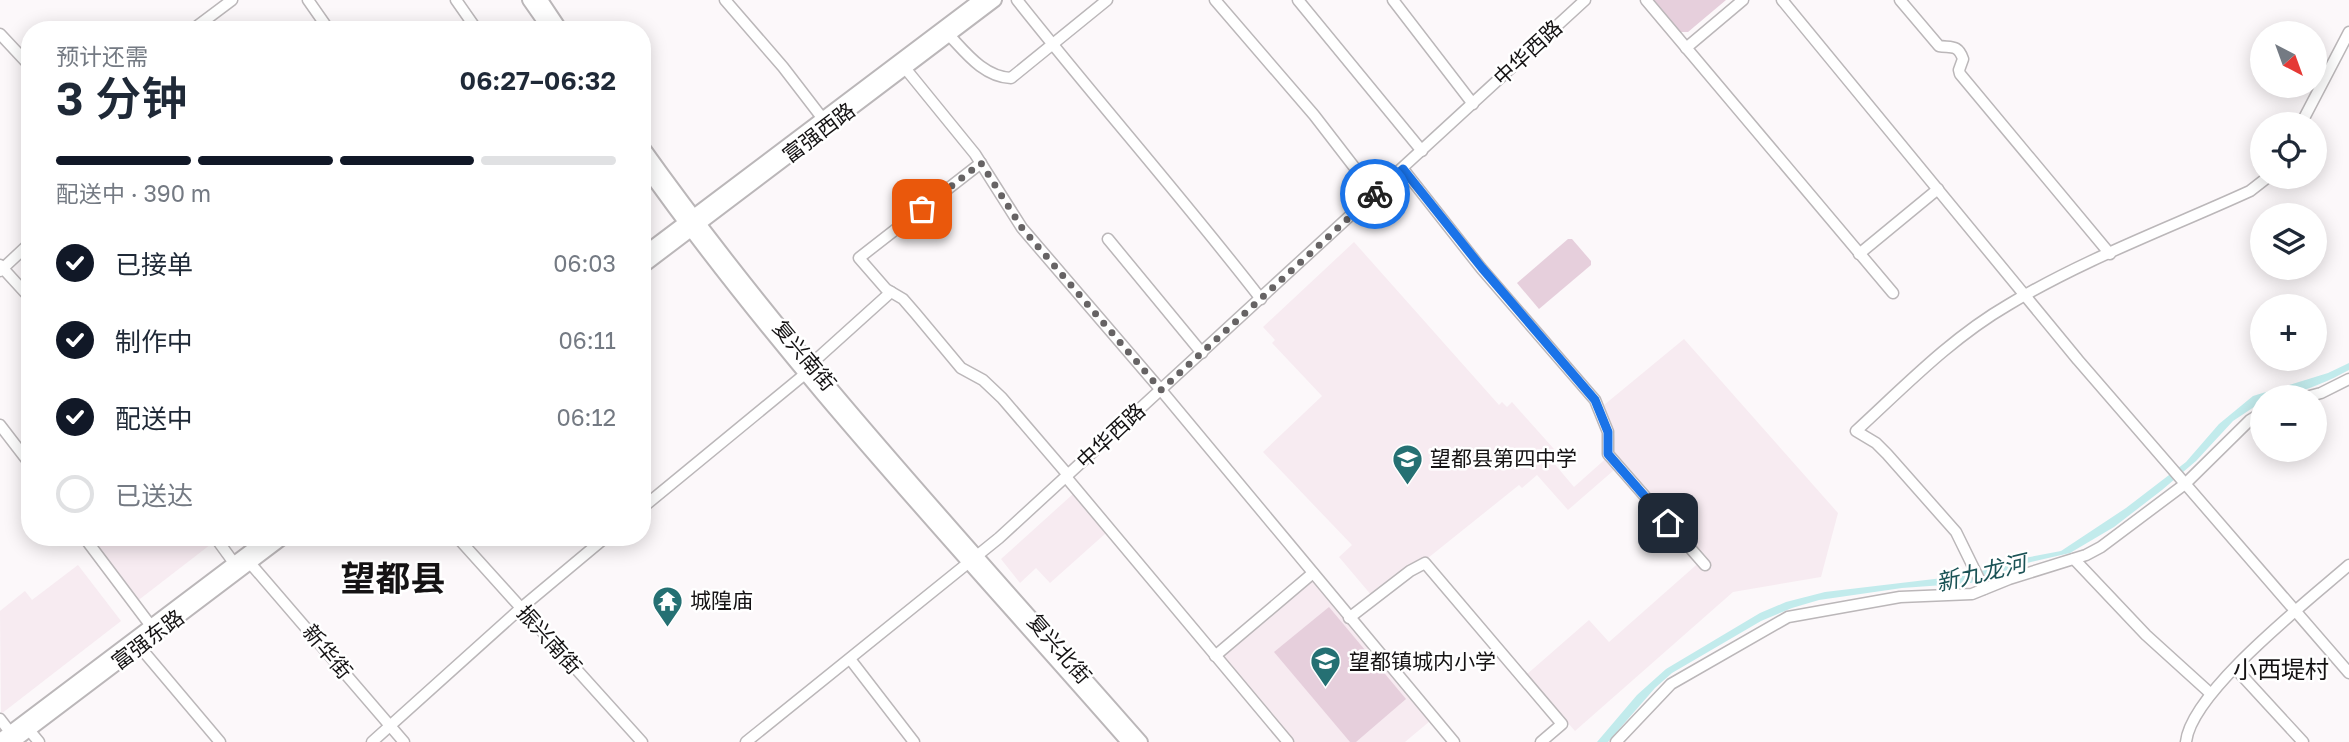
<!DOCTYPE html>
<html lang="zh">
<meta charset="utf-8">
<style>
body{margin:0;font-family:"Golos Text","Noto Sans SC",sans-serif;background:#f2f2f3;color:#1f2937;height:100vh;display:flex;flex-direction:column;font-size:26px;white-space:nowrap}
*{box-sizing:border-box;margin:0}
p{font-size:23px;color:#747a83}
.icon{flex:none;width:38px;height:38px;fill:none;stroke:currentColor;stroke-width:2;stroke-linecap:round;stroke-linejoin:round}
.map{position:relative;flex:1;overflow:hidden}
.sheet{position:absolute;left:21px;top:21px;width:630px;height:525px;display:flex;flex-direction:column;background:#fff;border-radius:28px;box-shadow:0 4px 18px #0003}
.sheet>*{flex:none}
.needle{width:46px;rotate:139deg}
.controls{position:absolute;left:2250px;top:21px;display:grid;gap:14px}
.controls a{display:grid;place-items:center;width:77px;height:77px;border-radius:50%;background:#fff;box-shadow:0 4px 18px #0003;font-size:35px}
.pin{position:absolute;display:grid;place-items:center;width:60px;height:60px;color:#fff;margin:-30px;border-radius:14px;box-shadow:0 4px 10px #0006}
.courier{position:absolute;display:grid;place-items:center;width:70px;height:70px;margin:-35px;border:5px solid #1a73e8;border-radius:50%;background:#fff;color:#222;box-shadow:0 2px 9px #0007}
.head em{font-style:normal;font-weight:600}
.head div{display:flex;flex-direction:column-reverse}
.head{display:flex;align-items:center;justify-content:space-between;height:119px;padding:0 35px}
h1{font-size:46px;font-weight:600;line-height:52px}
.bar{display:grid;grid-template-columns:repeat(4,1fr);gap:10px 7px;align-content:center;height:84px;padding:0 35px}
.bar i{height:9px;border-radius:5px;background:#e0e1e3}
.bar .on{background:#111827}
.bar p{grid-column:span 4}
ol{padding:0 35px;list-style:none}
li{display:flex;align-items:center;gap:21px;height:77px}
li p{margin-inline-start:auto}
li .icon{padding:7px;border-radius:50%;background:#111827;color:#fff;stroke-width:4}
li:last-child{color:#747a83}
li i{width:38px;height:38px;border:4px solid #e0e1e3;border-radius:50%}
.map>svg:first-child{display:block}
.built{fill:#f7ebf1}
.green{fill:#e6cfdc}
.water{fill:#c2ebec}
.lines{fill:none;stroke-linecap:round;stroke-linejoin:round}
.minor-casing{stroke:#bbb7b9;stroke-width:13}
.major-casing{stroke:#bbb7b9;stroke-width:16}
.minor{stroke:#fff;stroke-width:10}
.major{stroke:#fff;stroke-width:12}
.done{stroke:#666364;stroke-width:7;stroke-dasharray:0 12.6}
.route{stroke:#1a73e8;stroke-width:9}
.labels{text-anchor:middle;stroke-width:5;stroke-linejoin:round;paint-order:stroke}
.street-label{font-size:21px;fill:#151314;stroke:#fff}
.poi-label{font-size:21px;fill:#151314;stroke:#fff;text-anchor:start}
.water-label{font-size:23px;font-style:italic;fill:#1b5356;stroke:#fff}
.quarter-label{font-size:24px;fill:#151314;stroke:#fff}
.town-label{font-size:35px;font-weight:bold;fill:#151314;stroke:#fff}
</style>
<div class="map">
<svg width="2349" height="742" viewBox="0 0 2349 742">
<rect width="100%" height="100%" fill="#fcf8fa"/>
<g class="built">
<path d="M1354 242 1499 405 1502 402 1507 407 1512 402 1554 449 1557 456 1552 461 1574 487 1611 454 1615 433 1604 405 1684 339 1838 513 1821 577 1733 592 1575 731 1526 675 1589 620 1609 642 1703 559 1621 464 1568 510 1537 475 1522 488 1519 485 1428 558 1405 570 1372 596 1339 557 1352 545 1263 452 1322 396 1272 343 1275 340 1263 327Z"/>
<path d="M1073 494 1106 533 1050 583 1036 568 1020 583 1001 559Z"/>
<path d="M112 537H212L215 541 136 602 95 550Z"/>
<path d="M78 565 121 621 1 714 0 611 25 591 32 600Z"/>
<path d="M1313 580 1430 721 1405 742H1293L1222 657Z"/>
</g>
<g class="green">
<path d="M1653 0H1726L1688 32H1680Z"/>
<path d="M1568 239H1572L1591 261V265L1539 309 1517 283Z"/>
<path d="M1329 607 1406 699 1356 742H1350L1274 652Z"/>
</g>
<path class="water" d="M2349 363V370C2323 384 2293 397 2263 397V401L2233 421 2196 461 2162 490 2114 527 2070 553 2027 563 1971 583 1902 588 1819 600 1792 608 1761 621 1672 673 1655 688 1608 742H1597L1637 695 1666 669 1760 613 1786 602 1825 592 1968 575 2019 559 2061 551 2126 508 2186 462 2219 424 2253 396 2328 373Z"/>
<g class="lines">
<defs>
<g id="minor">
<path d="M308 0 329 30"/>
<path d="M456 0 477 30"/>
<path d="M725 0 783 67 823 119"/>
<path d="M1017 0C1097 101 1182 197 1261 299"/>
<path d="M1215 0 1314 115 1375 194"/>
<path d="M1298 0 1422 151"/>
<path d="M1393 0 1473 104"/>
<path d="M1646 0 1893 293"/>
<path d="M1782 0 2078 360 2349 673"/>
<path d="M1900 0 1939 46C1951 48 1958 44 1963 59L1959 70 1960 74 2110 254"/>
<path d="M192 30 232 0"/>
<path d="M0 34 30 66"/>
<path d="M949 35C966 53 984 77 1011 78L1107 0"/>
<path d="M1686 48 1743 0"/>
<path d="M905 68 975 154 1022 228 1161 390 1454 742"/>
<path d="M2301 124 2349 32"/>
<path d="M981 163 859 258 886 289 903 299 916 314 961 368 983 380 1002 398 1068 475"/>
<path d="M1403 169 1481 268 1595 400 1608 432V454L1705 565"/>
<path d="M1108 239 1202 353"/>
<path d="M1859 254 1938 189"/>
<path d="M0 265 30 298"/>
<path d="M0 271 30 243"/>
<path d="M810 365 891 292"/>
<path d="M2306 397 2321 393 2349 379"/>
<path d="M0 425 30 464"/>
<path d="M1066 477 1288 742"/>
<path d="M642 508 805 374"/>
<path d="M84 537 151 626"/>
<path d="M215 537 234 563"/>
<path d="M457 537 642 742"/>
<path d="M2074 559 2146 635 2210 693"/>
<path d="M250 563 404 742"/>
<path d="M1984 589 1956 532 1887 454 1876 443 1856 431C1904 387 1951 338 2008 305 2084 259 2169 228 2250 191L2268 177"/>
<path d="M1349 618 1410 571 1425 563 1562 724 1541 742"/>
<path d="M139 646 220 742"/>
<path d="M1215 656 1313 573"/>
<path d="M850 659 914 742"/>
<path d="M2235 668 2303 742"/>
<path d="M0 719 10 732"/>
<path d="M29 730 39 742"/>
<path d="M372 742 521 608 606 537"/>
<path d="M746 742 999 538 1585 0"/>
<path d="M1616 742 1671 684 1788 617 1900 597 1972 594 2009 579 2086 555 2101 547 2185 484 2250 420 2263 412"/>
<path d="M2186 742C2191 692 2309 600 2349 565"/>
</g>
<g id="major">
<path d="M529 0 550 30"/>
<path d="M541 0 561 30"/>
<path d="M642 146C793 358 970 547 1141 742"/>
<path d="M642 163C788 369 962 552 1128 742"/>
<path d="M642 255 980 0"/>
<path d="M642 267 995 0"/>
<path d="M0 740 269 537"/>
<path d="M13 742 284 537"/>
</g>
</defs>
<use href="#minor" class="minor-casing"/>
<use href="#major" class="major-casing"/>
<use href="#minor" class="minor"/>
<use href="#major" class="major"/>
</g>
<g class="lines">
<path class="done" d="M922 209 981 163 1022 228 1161 390 1375 194"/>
<path class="route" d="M1375 194 1403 169 1482 268 1595 400 1608 432V454L1668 523"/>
</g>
<defs>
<symbol id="school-pin" viewBox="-11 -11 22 30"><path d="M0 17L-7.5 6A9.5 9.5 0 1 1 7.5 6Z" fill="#257073" stroke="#fff"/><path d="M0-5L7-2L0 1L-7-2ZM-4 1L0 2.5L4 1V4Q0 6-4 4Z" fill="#fff"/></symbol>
<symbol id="temple-pin" viewBox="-11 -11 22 30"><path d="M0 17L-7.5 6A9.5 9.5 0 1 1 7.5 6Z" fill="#257073" stroke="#fff"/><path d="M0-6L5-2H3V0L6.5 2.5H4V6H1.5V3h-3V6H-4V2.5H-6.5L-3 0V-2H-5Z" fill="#fff"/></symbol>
</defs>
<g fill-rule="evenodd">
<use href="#school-pin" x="1390" y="442" width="35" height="47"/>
<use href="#temple-pin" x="650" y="584" width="35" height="47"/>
<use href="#school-pin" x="1308" y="644" width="35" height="47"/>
</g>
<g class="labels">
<g class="street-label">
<text transform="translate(1528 53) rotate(-43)" y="7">中华西路</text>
<text transform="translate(819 133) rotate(-37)" y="7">富强西路</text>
<text transform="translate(804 356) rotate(50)" y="7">复兴南街</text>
<text transform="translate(1111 436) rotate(-43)" y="7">中华西路</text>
<text transform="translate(148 640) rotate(-37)" y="7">富强东路</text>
<text transform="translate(549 640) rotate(48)" y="7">振兴南街</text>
<text transform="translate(1059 649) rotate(49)" y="7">复兴北街</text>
<text transform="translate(327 652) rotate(50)" y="7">新华街</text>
</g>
<g class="poi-label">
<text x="1430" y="466">望都县第四中学</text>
<text x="690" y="608">城隍庙</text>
<text x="1349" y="669">望都镇城内小学</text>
</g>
<g class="water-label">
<text transform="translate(1981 573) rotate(-13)" y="8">新九龙河</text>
</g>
<g class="quarter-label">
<text x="2281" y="678">小西堤村</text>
</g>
<g class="town-label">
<text x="393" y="591">望都县</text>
</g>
</g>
</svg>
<div class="controls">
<a><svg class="needle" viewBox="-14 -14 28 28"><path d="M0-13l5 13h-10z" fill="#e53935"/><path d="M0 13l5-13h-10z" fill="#747a83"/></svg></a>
<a><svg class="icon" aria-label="locate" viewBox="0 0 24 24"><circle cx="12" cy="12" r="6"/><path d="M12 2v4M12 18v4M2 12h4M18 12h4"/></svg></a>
<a><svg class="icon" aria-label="layers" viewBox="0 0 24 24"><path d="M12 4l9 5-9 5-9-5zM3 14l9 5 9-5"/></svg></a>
<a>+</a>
<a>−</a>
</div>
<div class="pin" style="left:922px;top:209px;background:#ea580c"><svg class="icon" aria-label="bag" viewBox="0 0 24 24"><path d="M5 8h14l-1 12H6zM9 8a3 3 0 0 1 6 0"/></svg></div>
<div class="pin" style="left:1668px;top:523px;background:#1f2937"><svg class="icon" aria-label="home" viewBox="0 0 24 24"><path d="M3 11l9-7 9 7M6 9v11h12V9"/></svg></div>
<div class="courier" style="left:1375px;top:194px"><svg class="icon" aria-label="bike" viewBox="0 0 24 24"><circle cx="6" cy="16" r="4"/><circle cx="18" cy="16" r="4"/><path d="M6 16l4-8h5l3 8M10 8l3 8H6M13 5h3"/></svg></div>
<section class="sheet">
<div class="head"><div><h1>3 分钟</h1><p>预计还需</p></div><em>06:27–06:32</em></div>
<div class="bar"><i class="on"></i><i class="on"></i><i class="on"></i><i></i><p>配送中 · 390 m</p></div>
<ol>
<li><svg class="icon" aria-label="check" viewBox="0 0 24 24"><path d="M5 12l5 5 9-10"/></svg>已接单<p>06:03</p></li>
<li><svg class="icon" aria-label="check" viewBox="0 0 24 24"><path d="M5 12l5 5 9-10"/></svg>制作中<p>06:11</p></li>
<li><svg class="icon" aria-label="check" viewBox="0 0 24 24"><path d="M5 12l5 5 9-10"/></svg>配送中<p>06:12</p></li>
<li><i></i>已送达</li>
</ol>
</section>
</div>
